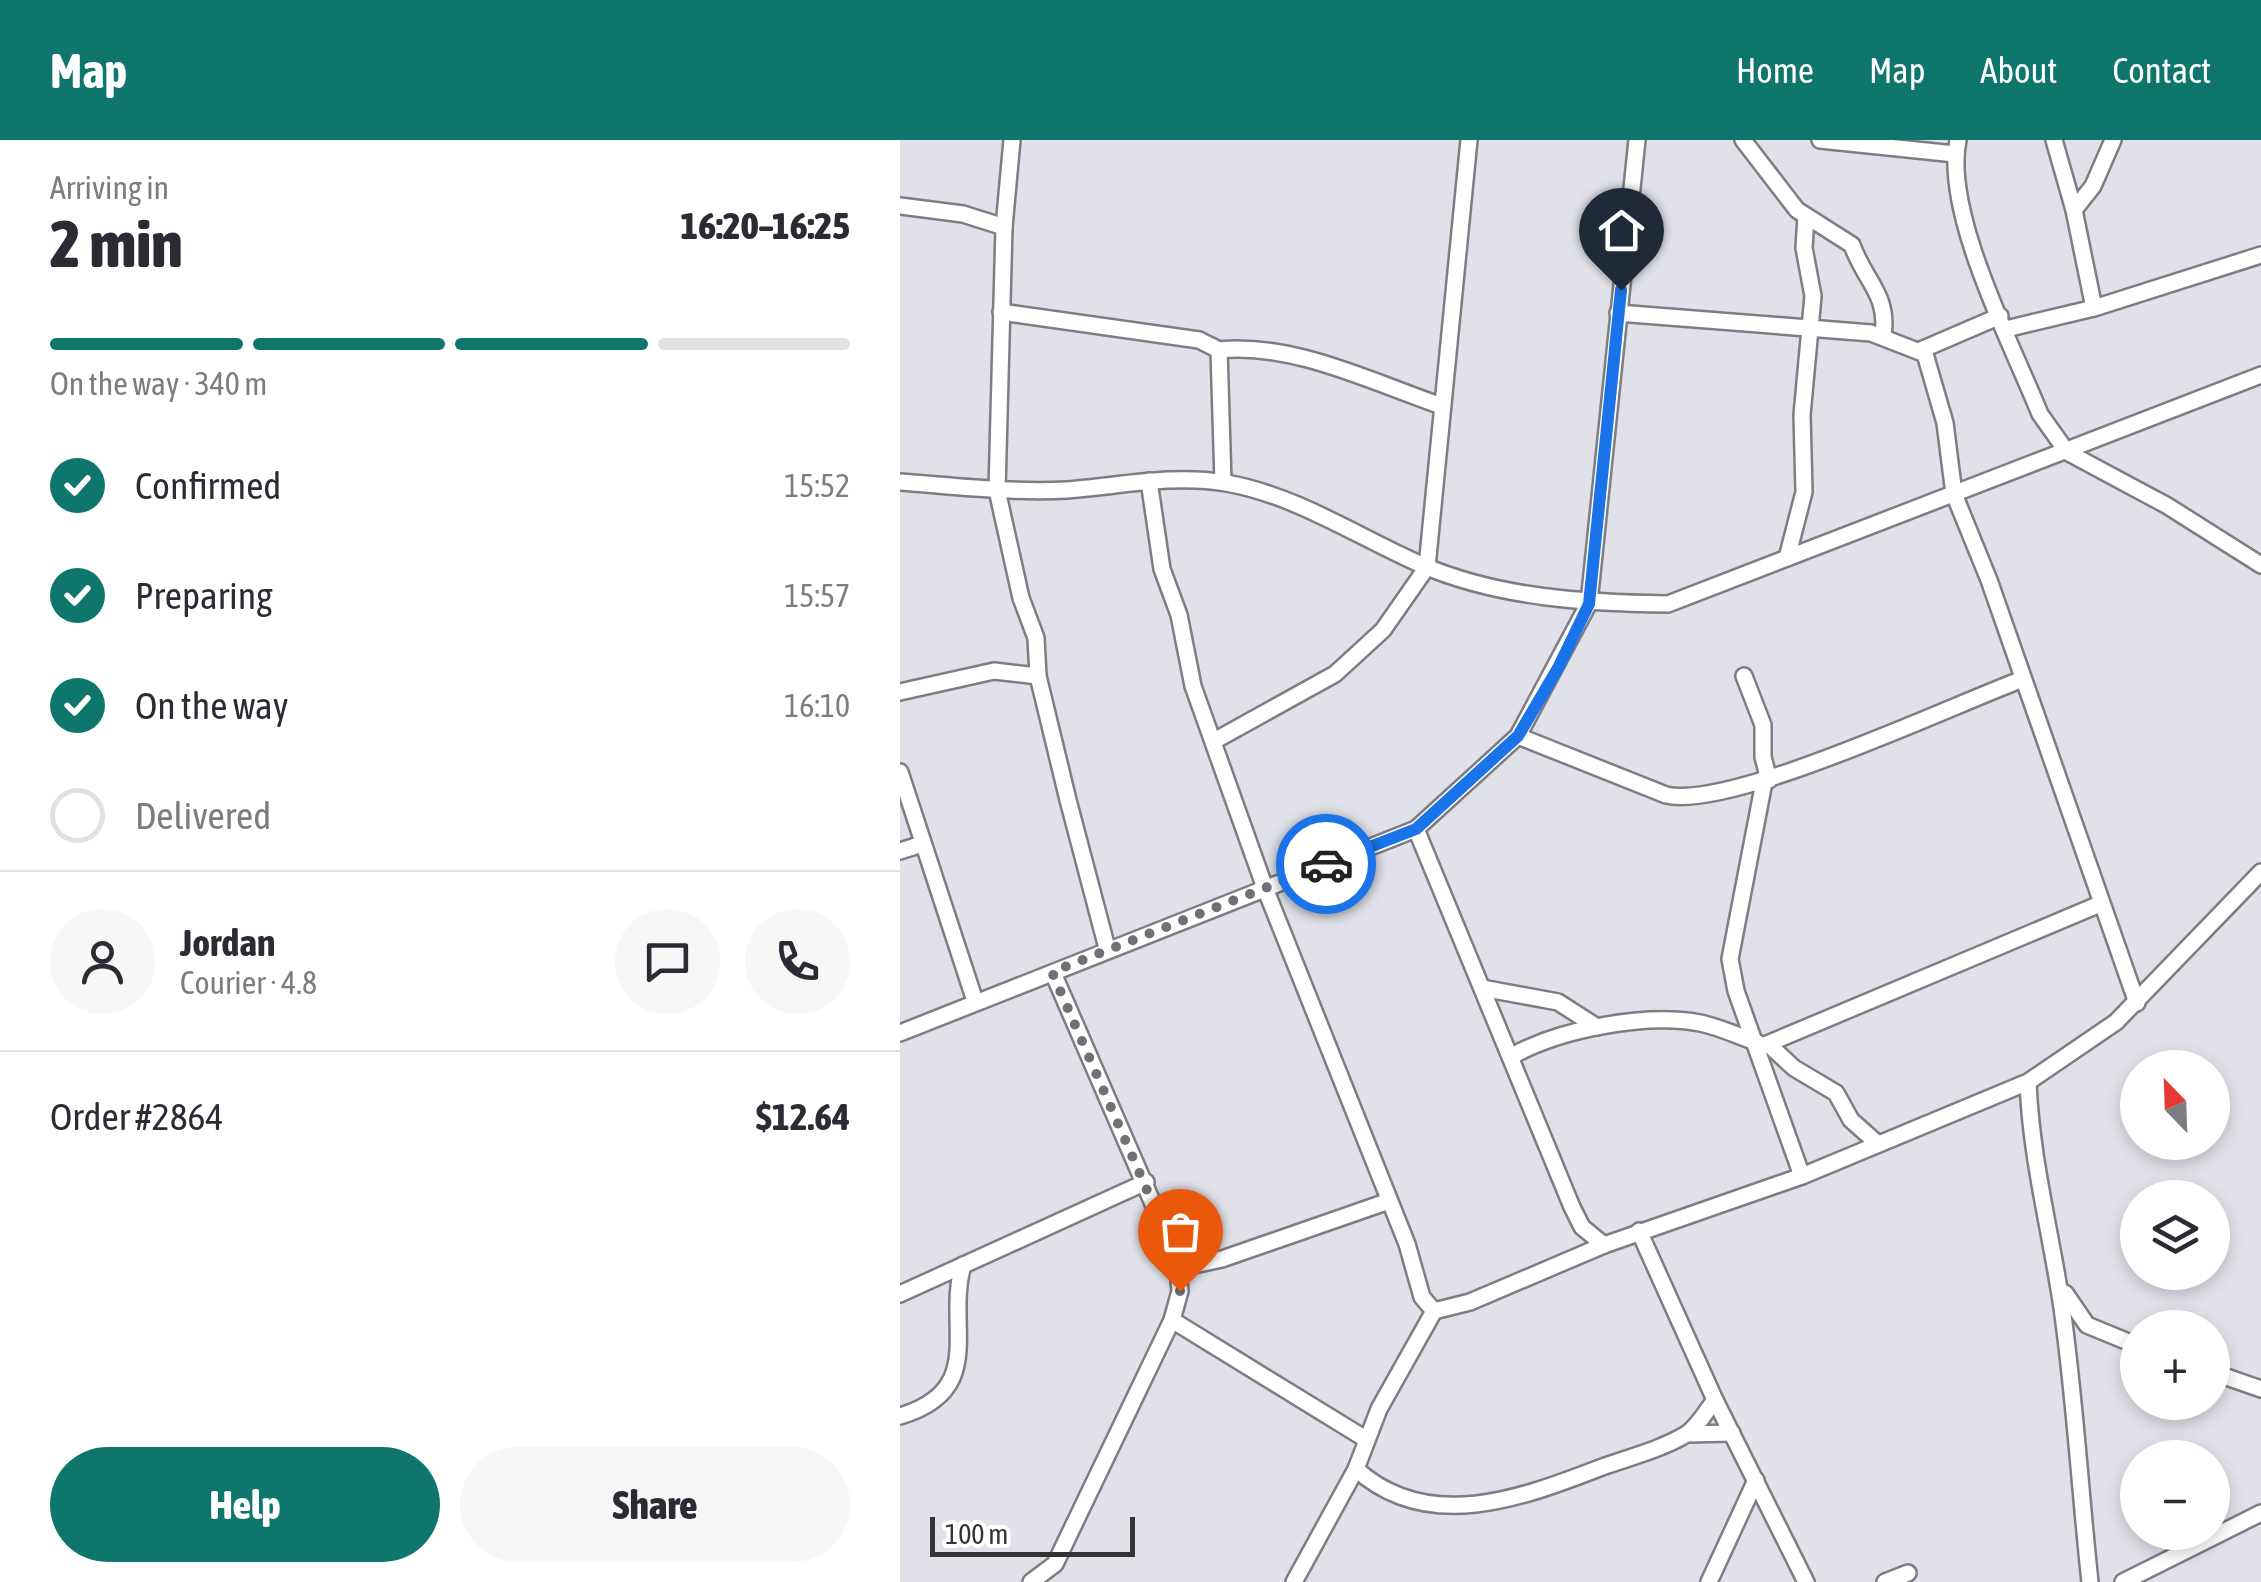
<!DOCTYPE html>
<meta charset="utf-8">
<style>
body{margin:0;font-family:"Asap Condensed",sans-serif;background:#f7f7f7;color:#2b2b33;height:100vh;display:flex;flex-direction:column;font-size:38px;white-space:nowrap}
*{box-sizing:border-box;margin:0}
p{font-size:32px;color:#7c7c81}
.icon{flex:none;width:55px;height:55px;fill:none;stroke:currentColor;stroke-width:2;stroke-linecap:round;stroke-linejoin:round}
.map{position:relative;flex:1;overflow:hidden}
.drawer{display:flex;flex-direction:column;background:#fff;width:900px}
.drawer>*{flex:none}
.needle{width:65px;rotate:337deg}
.buttons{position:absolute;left:1220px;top:910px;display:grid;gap:20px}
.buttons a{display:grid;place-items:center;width:110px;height:110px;border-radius:50%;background:#fff;box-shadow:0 5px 15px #0003;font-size:50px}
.scale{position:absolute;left:30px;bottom:25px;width:205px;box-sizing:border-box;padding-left:10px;border:5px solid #333336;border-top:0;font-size:28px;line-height:35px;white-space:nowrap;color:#333336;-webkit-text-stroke:8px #fff;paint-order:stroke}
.pin{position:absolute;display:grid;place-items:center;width:85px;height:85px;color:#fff;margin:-102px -42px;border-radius:50% 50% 50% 0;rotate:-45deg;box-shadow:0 0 10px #0007}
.pin .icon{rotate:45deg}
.courier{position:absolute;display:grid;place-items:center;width:100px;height:100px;margin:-50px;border:8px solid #1a73e8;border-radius:50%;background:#fff;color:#222;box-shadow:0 2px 12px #0007}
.summary em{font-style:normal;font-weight:800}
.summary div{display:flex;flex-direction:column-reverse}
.summary{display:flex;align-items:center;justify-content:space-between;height:170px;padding:0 50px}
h1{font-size:65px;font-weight:800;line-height:75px}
.bar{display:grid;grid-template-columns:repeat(4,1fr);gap:15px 10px;align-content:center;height:120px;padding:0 50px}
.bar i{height:12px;border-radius:8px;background:#e1e1e2}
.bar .on{background:#0f766e}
.bar p{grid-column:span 4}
.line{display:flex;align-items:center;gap:25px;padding:0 50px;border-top:2px solid #e1e1e2}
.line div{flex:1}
.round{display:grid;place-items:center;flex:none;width:105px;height:105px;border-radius:52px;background:#f7f7f7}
ol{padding:0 50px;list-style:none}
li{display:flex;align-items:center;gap:30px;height:110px}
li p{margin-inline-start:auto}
li .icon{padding:10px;border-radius:50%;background:#0f766e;color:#fff;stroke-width:4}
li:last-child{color:#7c7c81}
li i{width:55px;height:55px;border:5px solid #e1e1e2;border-radius:50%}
.button{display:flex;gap:20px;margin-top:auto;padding:20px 50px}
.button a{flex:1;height:115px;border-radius:60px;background:#0f766e;color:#fff;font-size:40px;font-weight:800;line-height:115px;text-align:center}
.button a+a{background:#f7f7f7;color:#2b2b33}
header{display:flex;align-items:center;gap:60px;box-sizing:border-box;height:140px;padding:0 50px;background:#0f766e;color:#fff}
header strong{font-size:48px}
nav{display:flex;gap:55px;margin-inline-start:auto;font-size:35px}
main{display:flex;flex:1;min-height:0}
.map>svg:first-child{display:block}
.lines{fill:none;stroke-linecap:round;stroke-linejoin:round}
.street-casing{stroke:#7d7d84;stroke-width:20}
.street{stroke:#fff;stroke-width:15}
.done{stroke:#707075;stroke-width:10;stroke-dasharray:0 18}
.route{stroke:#1a73e8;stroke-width:12}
</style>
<header>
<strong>Map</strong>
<nav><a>Home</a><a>Map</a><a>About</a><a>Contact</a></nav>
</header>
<main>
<section class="drawer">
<div class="summary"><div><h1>2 min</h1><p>Arriving in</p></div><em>16:20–16:25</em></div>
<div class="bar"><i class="on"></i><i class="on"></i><i class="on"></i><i></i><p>On the way · 340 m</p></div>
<ol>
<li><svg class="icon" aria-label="check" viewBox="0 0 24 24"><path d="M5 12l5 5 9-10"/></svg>Confirmed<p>15:52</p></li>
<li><svg class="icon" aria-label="check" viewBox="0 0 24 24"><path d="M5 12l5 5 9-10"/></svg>Preparing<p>15:57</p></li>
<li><svg class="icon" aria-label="check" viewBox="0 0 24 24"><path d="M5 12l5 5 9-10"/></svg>On the way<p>16:10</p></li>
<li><i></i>Delivered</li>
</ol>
<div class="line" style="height:180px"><a class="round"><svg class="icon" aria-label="person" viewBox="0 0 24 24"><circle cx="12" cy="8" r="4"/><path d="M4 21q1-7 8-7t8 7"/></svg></a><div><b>Jordan</b><p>Courier · 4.8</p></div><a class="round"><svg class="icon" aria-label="chat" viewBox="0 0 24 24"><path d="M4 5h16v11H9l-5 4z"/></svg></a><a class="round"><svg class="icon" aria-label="phone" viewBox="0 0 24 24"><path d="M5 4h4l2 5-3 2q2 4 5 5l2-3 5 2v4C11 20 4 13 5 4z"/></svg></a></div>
<div class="line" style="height:130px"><div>Order #2864</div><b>$12.64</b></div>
<div class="button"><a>Help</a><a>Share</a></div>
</section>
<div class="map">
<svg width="1361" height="1442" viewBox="0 0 1361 1442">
<rect width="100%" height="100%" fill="#e1e1e9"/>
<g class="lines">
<defs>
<g id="street">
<path d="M112 0 104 87 97 350 121 458 136 498 138 536 168 660 207 808"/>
<path d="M843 0 897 70 952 105C965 142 989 154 983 196"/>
<path d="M920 0 1055 14"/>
<path d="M1058 0C1043 73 1112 204 1140 274L1167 312 1266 365 1361 425"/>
<path d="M1154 0 1174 70 1194 168"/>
<path d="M0 66 63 74 104 87"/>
<path d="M1174 70 1193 46 1213 0"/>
<path d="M101 172 299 200 319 210 323 342"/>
<path d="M718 173 971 193 1025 214 1045 283 1054 354 1089 440 1237 863"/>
<path d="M1106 189 1194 168 1361 115"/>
<path d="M319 210C393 202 474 243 542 266"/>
<path d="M1021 210 1100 176"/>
<path d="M249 341 262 429 279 475 293 546 365 748 507 1104 522 1157 534 1171 570 1162 704 1105 902 1036 1128 942 1216 882 1361 732"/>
<path d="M0 342C55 346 112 353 167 350 220 346 273 334 326 343 396 355 458 397 522 425 599 458 686 463 768 464L1361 235"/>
<path d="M887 418 904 352 902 275 913 156 904 108 906 76"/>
<path d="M844 536 863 585V617L869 640"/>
<path d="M0 552 94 531 138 536"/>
<path d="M618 596 766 655C831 670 1050 566 1123 539"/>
<path d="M314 601 435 534 483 490 527 427 569 0"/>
<path d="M0 632 75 861"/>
<path d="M864 642 830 819 836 851 902 1036"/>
<path d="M516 689 672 1067 682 1087 704 1105"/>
<path d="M0 711 22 704"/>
<path d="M582 848 658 862 697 887"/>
<path d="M0 893 516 689 618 596 689 463 737 0"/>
<path d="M868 904 894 928 936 953 951 980 978 1004"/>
<path d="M860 907 1200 764"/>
<path d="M612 916C660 889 745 873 800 883 820 887 838 896 858 903"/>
<path d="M1128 942C1131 1020 1151 1092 1162 1168 1175 1259 1180 1351 1190 1442"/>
<path d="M739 1091 815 1260 906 1442"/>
<path d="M277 1119 294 1125 322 1119 489 1061"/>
<path d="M1165 1153 1187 1185 1238 1206"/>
<path d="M0 1154 246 1042"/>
<path d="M272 1180 464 1298"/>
<path d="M1312 1232 1361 1249"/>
<path d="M0 1276C88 1250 45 1186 63 1125"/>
<path d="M787 1294 832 1293"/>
<path d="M456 1329C529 1395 624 1357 705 1326 731 1317 761 1309 785 1295 797 1288 806 1271 815 1260"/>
<path d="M131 1442 155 1424 272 1180 280 1151 277 1119 153 833"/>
<path d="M394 1442 456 1329 479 1269 534 1171"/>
<path d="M809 1442 856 1340"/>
<path d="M985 1442 1008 1433"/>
<path d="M1223 1442 1361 1373"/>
</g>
</defs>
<use href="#street" class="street-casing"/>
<use href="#street" class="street"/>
</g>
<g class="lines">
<path class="done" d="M280 1151 277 1119 152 832 426 724"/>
<path class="route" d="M426 724 516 689 618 596 658 528 689 464 721 150"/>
</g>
</svg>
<div class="buttons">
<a><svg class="needle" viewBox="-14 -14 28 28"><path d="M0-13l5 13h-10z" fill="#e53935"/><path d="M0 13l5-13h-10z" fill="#7c7c81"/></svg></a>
<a><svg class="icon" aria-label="layers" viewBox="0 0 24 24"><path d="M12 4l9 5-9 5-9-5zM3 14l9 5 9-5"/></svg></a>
<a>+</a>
<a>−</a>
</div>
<div class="scale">100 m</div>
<div class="pin" style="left:280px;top:1151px;background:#ea580c"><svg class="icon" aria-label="bag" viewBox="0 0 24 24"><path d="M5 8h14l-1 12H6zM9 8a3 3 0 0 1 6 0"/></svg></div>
<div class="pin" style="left:721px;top:150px;background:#1f2937"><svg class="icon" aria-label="home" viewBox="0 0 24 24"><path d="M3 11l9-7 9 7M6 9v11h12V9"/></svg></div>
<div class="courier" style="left:426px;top:724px"><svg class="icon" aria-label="car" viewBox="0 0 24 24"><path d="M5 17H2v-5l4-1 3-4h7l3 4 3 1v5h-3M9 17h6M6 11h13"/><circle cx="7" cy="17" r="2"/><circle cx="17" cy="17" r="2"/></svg></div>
</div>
</main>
